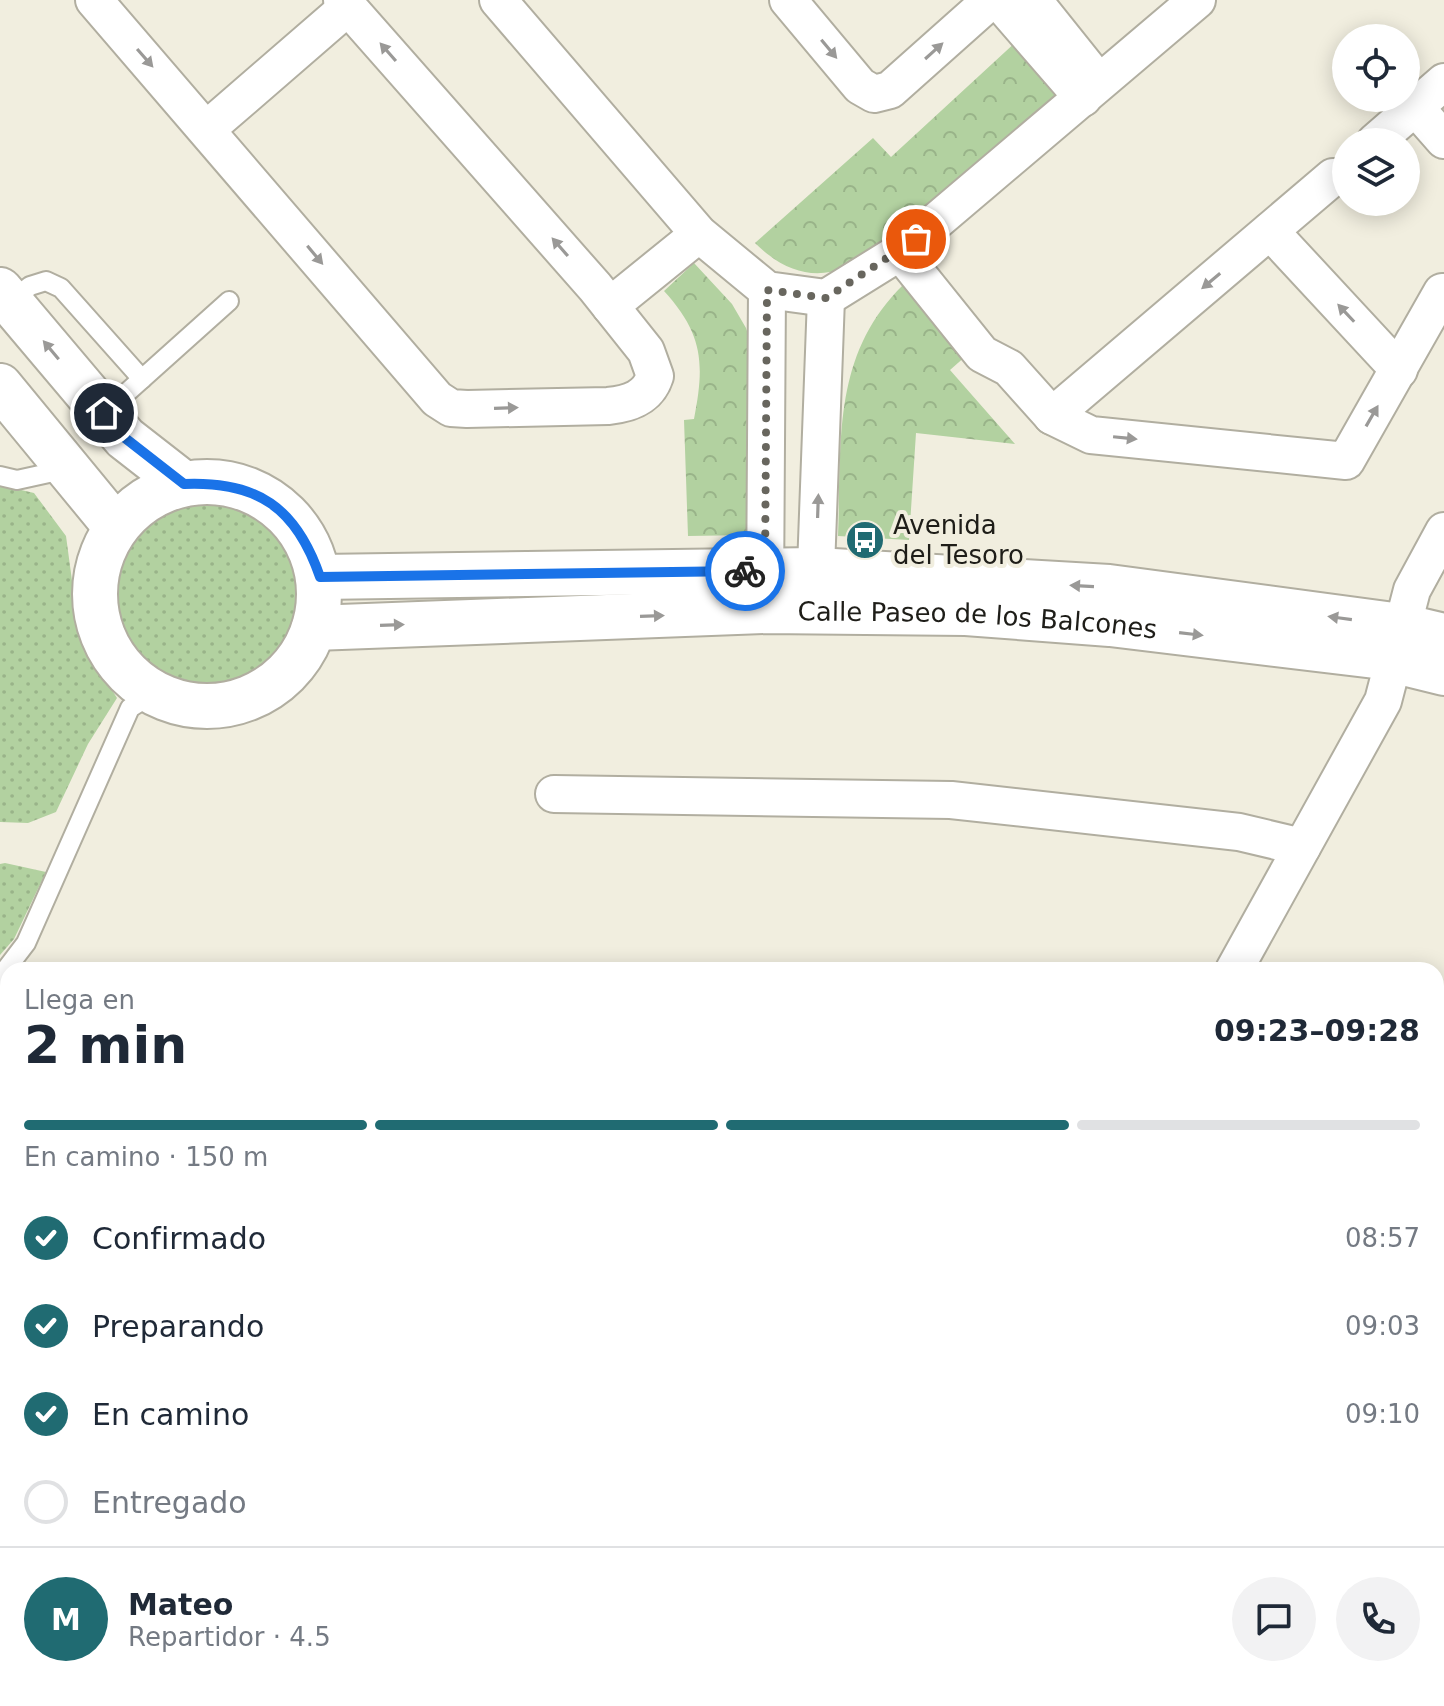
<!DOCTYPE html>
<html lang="es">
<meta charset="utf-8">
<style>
body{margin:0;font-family:"DejaVu Sans",sans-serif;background:#f2f2f3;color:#1f2937;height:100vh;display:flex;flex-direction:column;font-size:30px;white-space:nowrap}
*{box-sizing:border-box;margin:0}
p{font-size:26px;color:#747a83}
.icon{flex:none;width:44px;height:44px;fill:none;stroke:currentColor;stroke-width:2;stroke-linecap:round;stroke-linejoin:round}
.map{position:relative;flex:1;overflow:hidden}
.drawer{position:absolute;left:0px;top:962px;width:1444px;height:744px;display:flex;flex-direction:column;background:#fff;border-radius:24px 24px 0 0;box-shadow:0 4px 20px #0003}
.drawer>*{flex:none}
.tools{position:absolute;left:1332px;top:24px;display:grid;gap:16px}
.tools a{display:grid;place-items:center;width:88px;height:88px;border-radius:50%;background:#fff;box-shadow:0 4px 20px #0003;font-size:40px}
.pin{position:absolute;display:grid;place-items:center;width:68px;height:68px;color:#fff;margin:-34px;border:4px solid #fff;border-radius:50%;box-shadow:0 2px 8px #0007}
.courier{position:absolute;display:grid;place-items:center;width:80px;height:80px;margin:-40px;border:6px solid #1a73e8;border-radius:50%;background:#fff;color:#222;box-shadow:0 2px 10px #0007}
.head em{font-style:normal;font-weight:700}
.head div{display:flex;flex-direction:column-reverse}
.head{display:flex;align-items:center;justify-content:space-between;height:136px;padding:0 24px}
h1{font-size:52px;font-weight:700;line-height:60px}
.bar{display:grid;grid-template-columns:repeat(4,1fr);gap:12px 8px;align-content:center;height:96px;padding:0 24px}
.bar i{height:10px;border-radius:6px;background:#e0e1e3}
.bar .active{background:#206b72}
.bar p{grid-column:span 4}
.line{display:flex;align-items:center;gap:20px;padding:0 24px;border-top:2px solid #e0e1e3}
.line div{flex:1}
.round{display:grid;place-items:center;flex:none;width:84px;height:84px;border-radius:42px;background:#f2f2f3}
ol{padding:0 24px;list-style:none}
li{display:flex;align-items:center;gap:24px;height:88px}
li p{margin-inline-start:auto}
li .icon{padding:8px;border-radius:50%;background:#206b72;color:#fff;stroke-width:4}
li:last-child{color:#747a83}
li i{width:44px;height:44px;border:4px solid #e0e1e3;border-radius:50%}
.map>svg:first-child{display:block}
.grass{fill:url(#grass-dots)}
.park{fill:url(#park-crowns)}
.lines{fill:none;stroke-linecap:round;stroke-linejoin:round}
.service-casing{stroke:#b1aea0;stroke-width:22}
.minor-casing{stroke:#b1aea0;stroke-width:40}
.secondary-casing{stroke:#b1aea0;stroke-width:48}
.service{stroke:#fff;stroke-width:18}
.minor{stroke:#fff;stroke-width:36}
.secondary{stroke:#fff;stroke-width:44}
.oneway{fill:#9a9997}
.done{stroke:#68665e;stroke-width:8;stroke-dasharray:0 14.4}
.route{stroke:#1a73e8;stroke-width:10}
.labels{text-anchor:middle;stroke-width:8;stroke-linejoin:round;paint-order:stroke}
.poi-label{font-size:26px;fill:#1e1d18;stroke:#f1eedf;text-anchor:start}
.street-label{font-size:26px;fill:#1e1d18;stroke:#f1eedf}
</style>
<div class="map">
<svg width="1444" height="1706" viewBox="0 0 1444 1706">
<defs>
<pattern id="grass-dots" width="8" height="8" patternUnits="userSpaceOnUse" patternTransform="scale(2)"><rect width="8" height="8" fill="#b2d1a0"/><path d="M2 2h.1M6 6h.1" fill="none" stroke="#99b389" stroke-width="1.8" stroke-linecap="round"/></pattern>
<pattern id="park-crowns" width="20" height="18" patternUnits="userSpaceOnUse" patternTransform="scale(2)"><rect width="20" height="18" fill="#b2d1a0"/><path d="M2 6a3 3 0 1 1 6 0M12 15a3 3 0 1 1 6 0" fill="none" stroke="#99b389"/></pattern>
</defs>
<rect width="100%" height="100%" fill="#f1eedf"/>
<g class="grass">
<path d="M0 485 34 493 66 536 80 640 117 698 88 744 56 812 28 823 0 822Z"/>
<circle cx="208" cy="598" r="93"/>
<path d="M5 863 46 872 14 939 0 955V864Z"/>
</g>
<g class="park">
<path d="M1018 40 1059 98 879 253C832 279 797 284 755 243L873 138 891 157Z"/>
<path d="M694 263 732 304 746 328 756 358 750 535 688 536 684 420 694 419C705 363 703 334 664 291Z"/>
<path d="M903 285 967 355 950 370 1015 444 916 433 909 540 838 536C842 442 831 356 903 285Z"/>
</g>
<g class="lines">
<defs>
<g id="service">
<path d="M10 302 30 286 46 281 61 288 142 379"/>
<path d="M104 413 229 301"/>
<path d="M0 476 17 480 67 469"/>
<path d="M0 977 26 943 130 708 154 693"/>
<path d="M1008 1698 1023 1706"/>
<path d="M977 1706 981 1698"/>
</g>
<g id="minor">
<path d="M94 0 437 399 451 408 467 409 608 406C629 404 648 398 655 376L646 351 595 287 342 0"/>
<path d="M498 0 699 234 767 290 826 298 900 252 1197 0"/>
<path d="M788 0 860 86 874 94 890 90 991 0"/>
<path d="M998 0 1083 98"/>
<path d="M1033 0 1097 80"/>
<path d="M1415 107 1444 140"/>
<path d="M207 129 348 7"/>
<path d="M1375 142 1444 82"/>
<path d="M1270 231 1399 370"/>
<path d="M900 252 982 354 1009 368 1052 416 1091 435 1346 461 1442 292"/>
<path d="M610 306 699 234"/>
<path d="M1052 416 1333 177"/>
<path d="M815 595 826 298"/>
<path d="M765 597 767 290"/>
<path d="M554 794 951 800 1239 832 1302 847"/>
<path d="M1234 970 1383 701 1412 590 1444 531"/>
<path d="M1436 1082 1444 1086"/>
<path d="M1436 1201 1444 1205"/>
<path d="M1436 1310 1444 1314"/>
<path d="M617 1706 625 1698"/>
</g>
<g id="secondary">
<path d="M0 290 125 438 184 484"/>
<path d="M0 386 116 527"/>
<circle cx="207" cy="594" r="112"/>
<path d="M320 577 816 570 1109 587 1401 626 1444 636"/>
<path id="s1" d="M314 628 765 611 966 613 1110 624 1375 656 1444 673"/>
</g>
</defs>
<use href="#service" class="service-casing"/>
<use href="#minor" class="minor-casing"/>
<use href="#secondary" class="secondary-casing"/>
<use href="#service" class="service"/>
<use href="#minor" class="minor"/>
<use href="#secondary" class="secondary"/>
</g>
<defs><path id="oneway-solid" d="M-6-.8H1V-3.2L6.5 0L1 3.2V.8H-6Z" transform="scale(2)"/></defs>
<g class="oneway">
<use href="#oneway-solid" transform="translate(829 49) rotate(50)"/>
<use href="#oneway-solid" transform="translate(934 51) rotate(-42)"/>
<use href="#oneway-solid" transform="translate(388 52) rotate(-131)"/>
<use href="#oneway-solid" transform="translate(145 58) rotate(49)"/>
<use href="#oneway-solid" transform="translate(560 247) rotate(-131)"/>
<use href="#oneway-solid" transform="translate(315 255) rotate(50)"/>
<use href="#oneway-solid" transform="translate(1211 281) rotate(140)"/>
<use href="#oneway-solid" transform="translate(1346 313) rotate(-133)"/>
<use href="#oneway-solid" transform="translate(51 350) rotate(-130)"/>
<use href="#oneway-solid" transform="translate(506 408) rotate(-2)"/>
<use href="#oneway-solid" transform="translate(1372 416) rotate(-60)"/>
<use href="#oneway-solid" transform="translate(1125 438) rotate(6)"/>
<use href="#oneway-solid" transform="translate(818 506) rotate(-88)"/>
<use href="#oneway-solid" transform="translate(1082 586) rotate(-177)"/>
<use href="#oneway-solid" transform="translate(652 616) rotate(-2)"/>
<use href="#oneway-solid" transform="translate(1340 618) rotate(-172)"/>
<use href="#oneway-solid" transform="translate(392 625) rotate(-2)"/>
<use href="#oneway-solid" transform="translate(1191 634) rotate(7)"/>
</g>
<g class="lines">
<path class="done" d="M745 571H765L767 290 826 298 916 239"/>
<path class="route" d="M104 413 125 438 184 484C257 481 296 507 320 577L745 571"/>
</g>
<defs>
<symbol id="bus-disc" viewBox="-11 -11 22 22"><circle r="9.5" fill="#206b72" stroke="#f1eedf"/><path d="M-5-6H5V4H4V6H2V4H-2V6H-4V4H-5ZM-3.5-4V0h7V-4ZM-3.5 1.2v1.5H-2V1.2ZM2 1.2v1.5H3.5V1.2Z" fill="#fff"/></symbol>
</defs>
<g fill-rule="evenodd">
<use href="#bus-disc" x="843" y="518" width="44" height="44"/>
</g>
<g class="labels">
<g class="poi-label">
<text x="893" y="534">Avenida<tspan x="893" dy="30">del Tesoro</tspan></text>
</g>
<g class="street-label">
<text dy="9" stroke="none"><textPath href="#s1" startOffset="664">Calle Paseo de los Balcones</textPath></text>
</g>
</g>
</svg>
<div class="tools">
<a><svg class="icon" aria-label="locate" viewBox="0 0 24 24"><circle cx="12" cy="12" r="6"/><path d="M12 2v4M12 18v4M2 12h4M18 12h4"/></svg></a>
<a><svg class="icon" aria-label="layers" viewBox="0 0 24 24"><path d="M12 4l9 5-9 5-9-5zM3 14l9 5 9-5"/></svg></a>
</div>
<div class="pin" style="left:916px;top:239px;background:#ea580c"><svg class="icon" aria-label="bag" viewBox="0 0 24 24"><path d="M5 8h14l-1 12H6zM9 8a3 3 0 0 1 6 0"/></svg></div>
<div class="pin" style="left:104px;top:413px;background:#1f2937"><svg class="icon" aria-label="home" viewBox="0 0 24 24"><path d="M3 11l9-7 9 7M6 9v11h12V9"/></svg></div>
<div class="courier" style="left:745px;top:571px"><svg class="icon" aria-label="bike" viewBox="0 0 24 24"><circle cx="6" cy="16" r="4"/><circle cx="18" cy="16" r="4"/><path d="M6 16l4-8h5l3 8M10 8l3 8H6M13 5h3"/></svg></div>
<section class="drawer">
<div class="head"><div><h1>2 min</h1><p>Llega en</p></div><em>09:23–09:28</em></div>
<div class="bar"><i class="active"></i><i class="active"></i><i class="active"></i><i></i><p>En camino · 150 m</p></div>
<ol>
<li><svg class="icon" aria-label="check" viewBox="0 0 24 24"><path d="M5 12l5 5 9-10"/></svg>Confirmado<p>08:57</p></li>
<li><svg class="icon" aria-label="check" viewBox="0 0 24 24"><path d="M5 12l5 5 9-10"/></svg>Preparando<p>09:03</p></li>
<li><svg class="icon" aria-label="check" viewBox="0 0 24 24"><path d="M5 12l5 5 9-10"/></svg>En camino<p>09:10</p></li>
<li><i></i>Entregado</li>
</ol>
<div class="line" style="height:144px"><b class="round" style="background:#206b72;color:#fff">M</b><div><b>Mateo</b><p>Repartidor · 4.5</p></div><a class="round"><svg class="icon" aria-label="chat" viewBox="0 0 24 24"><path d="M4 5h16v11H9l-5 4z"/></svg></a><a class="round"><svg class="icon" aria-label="phone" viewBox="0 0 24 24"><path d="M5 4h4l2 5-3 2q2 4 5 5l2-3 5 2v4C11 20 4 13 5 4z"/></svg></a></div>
</section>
</div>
